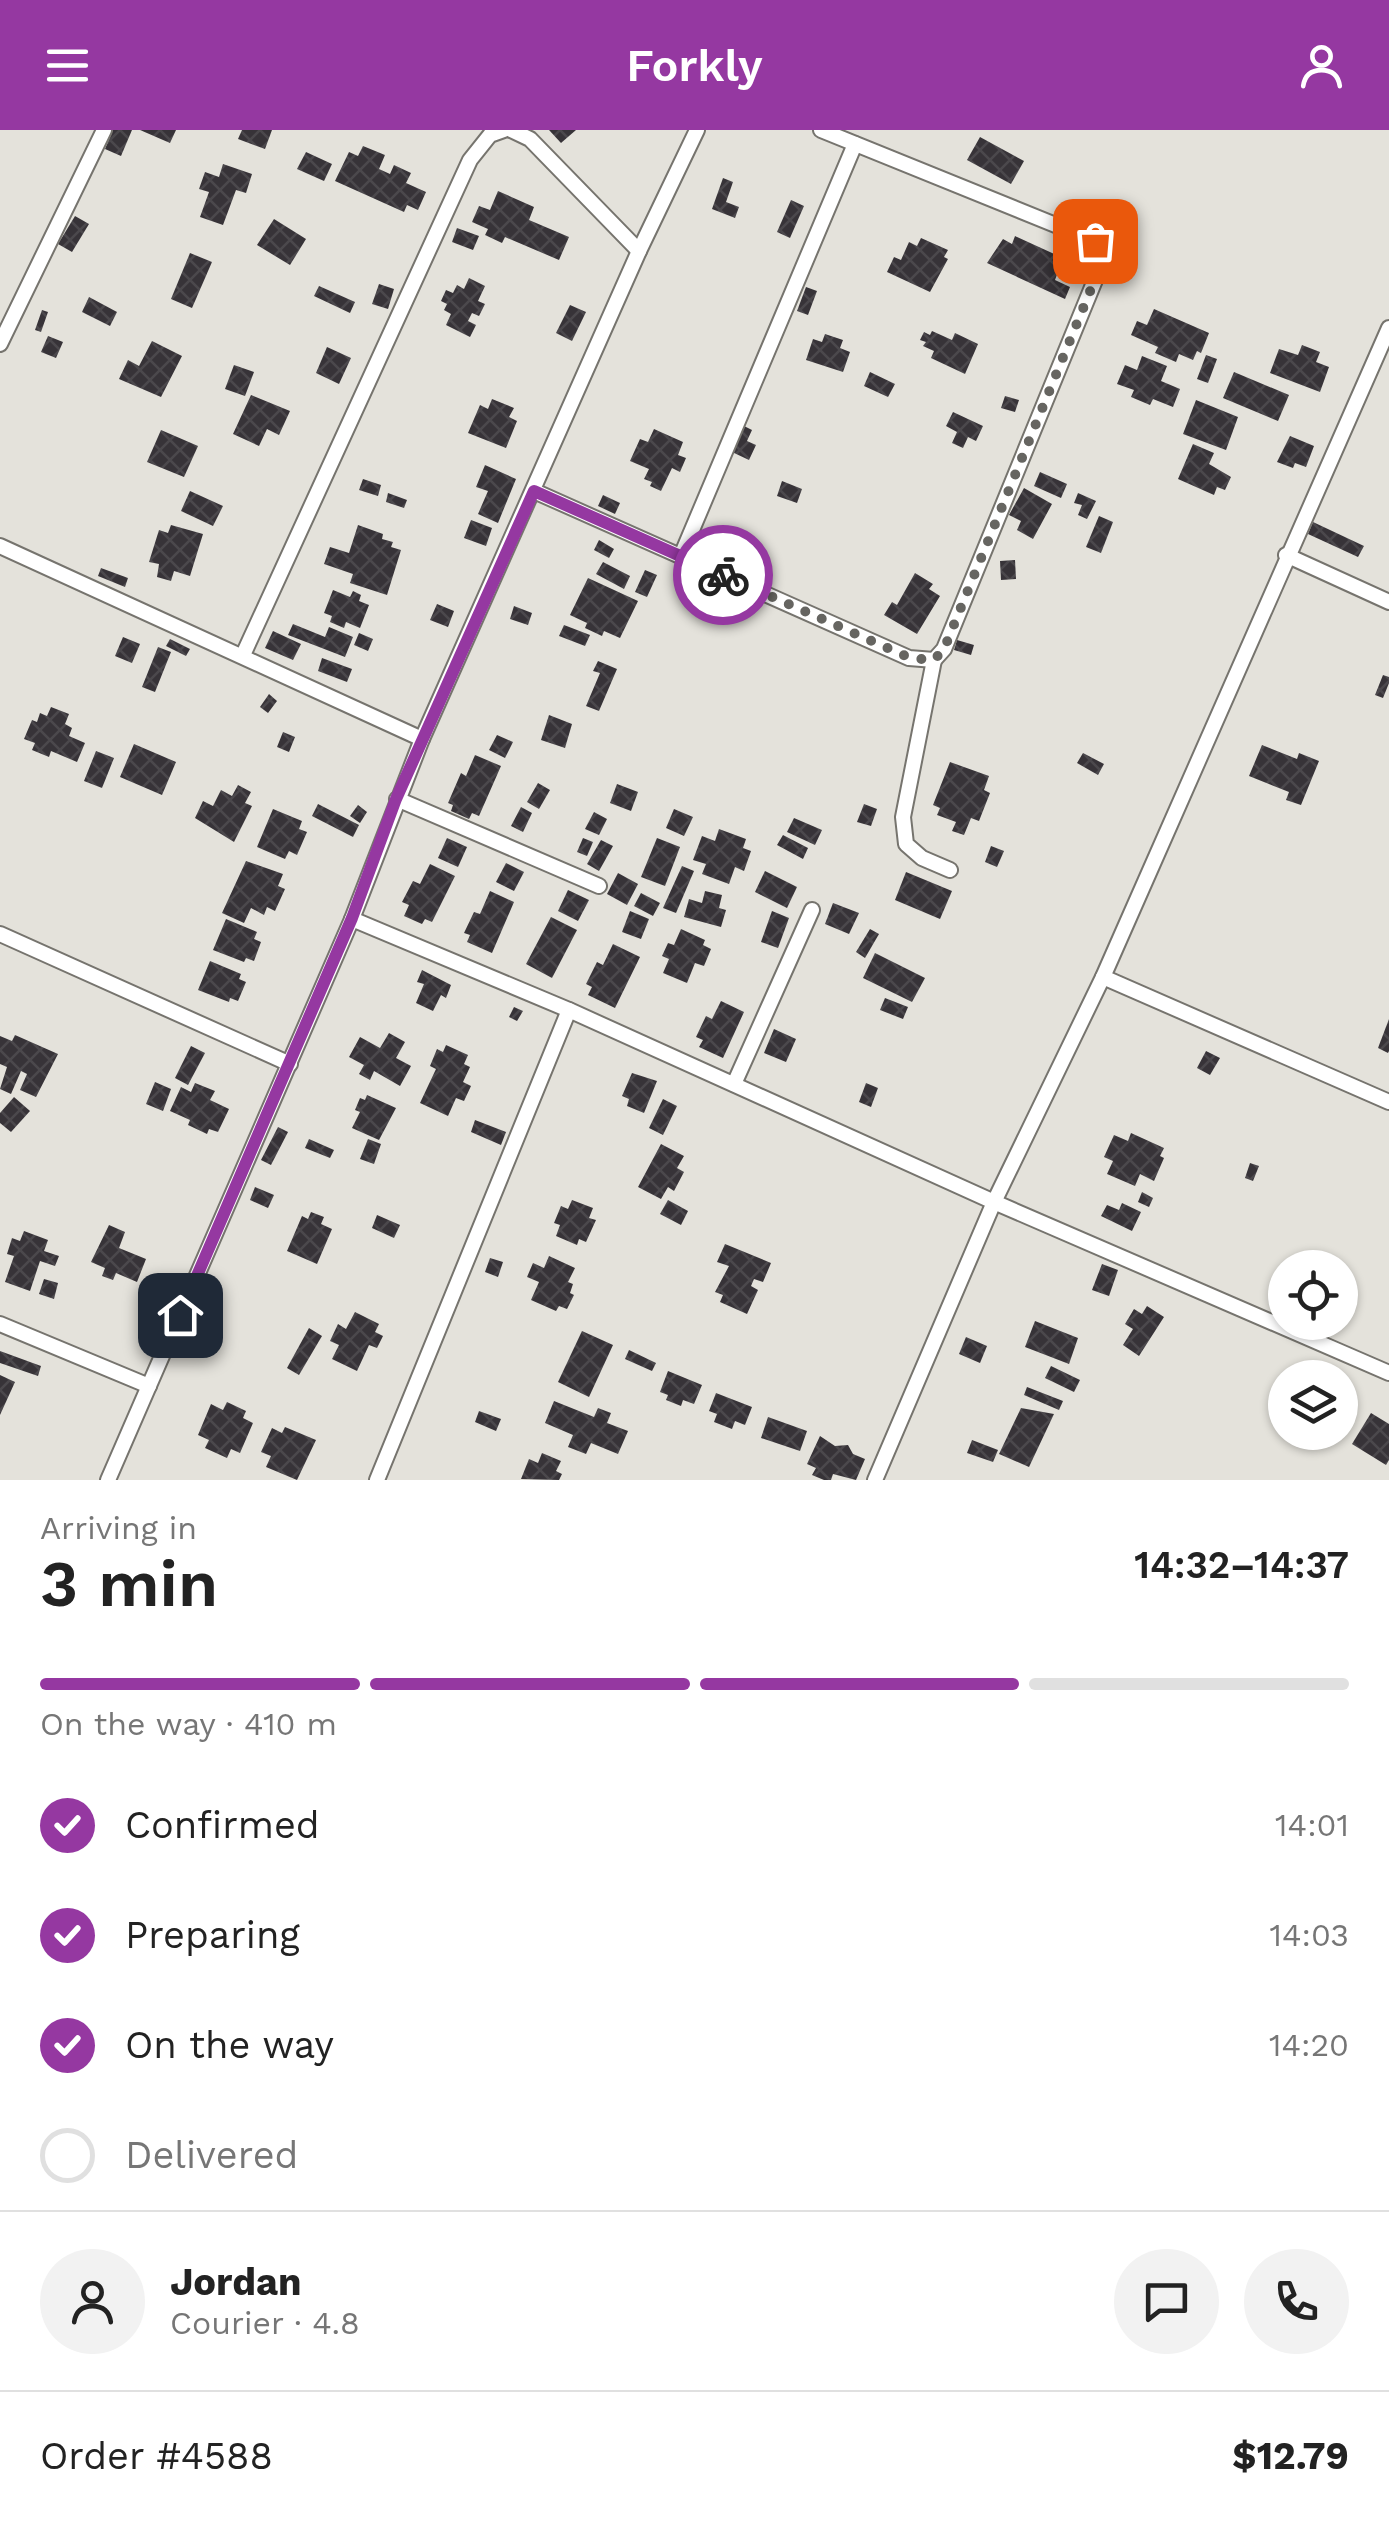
<!DOCTYPE html>
<meta charset="utf-8">
<style>
body{margin:0;font-family:"Work Sans",sans-serif;background:#f2f2f2;color:#222;height:100vh;display:flex;flex-direction:column;font-size:38px;white-space:nowrap}
*{box-sizing:border-box;margin:0}
p{font-size:32px;color:#767676}
.icon{flex:none;width:55px;height:55px;fill:none;stroke:currentColor;stroke-width:2;stroke-linecap:round;stroke-linejoin:round}
.map{position:relative;height:1350px;overflow:hidden}
.sheet{display:flex;flex-direction:column;background:#fff;flex:1}
.sheet>*{flex:none}
.controls{position:absolute;left:1268px;top:1120px;display:grid;gap:20px}
.controls a{display:grid;place-items:center;width:90px;height:90px;border-radius:50%;background:#fff;box-shadow:0 2px 8px #0004;font-size:50px}
.pin{position:absolute;display:grid;place-items:center;width:85px;height:85px;color:#fff;margin:-42px;border-radius:20px;box-shadow:0 5px 15px #0006}
.courier{position:absolute;display:grid;place-items:center;width:100px;height:100px;margin:-50px;border:8px solid #9538a1;border-radius:50%;background:#fff;color:#222;box-shadow:0 2px 12px #0007}
.overview em{font-style:normal;font-weight:600}
.overview div{display:flex;flex-direction:column-reverse}
.overview{display:flex;align-items:center;justify-content:space-between;height:170px;padding:0 40px}
h1{font-size:65px;font-weight:600;line-height:75px}
.bar{display:grid;grid-template-columns:repeat(4,1fr);gap:15px 10px;align-content:center;height:120px;padding:0 40px}
.bar i{height:12px;border-radius:8px;background:#e0e0e0}
.bar .active{background:#9538a1}
.bar p{grid-column:span 4}
.line{display:flex;align-items:center;gap:25px;padding:0 40px;border-top:2px solid #e0e0e0}
.line div{flex:1}
.round{display:grid;place-items:center;flex:none;width:105px;height:105px;border-radius:52px;background:#f2f2f2}
ol{padding:0 40px;list-style:none}
li{display:flex;align-items:center;gap:30px;height:110px}
li p{margin-inline-start:auto}
li .icon{padding:10px;border-radius:50%;background:#9538a1;color:#fff;stroke-width:4}
li:last-child{color:#767676}
li i{width:55px;height:55px;border:5px solid #e0e0e0;border-radius:50%}
header{display:flex;justify-content:space-between;align-items:center;height:130px;padding:0 40px;background:#9538a1;color:#fff;font-size:45px;font-weight:600}
.map>svg:first-child{display:block}
.building{fill:url(#building-cross-hatch)}
.lines{fill:none;stroke-linecap:round;stroke-linejoin:round}
.minor-casing{stroke:#76746e;stroke-width:18}
.minor{stroke:#fff;stroke-width:14}
.done{stroke:#666561;stroke-width:10;stroke-dasharray:0 18}
.route{stroke:#9538a1;stroke-width:12}
</style>
<header><svg class="icon" aria-label="menu" viewBox="0 0 24 24"><path d="M4 6h16M4 12h16M4 18h16"/></svg>Forkly<svg class="icon" aria-label="person" viewBox="0 0 24 24"><circle cx="12" cy="8" r="4"/><path d="M4 21q1-7 8-7t8 7"/></svg></header>
<div class="map">
<svg width="1389" height="1350" viewBox="0 0 1389 1350">
<defs>
<pattern id="building-cross-hatch" width="8" height="8" patternUnits="userSpaceOnUse" patternTransform="scale(2.5)"><rect width="8" height="8" fill="#373338"/><path d="M0 0l8 8M0 8l8-8" fill="none" stroke="#4b484c"/></pattern>
</defs>
<rect width="100%" height="100%" fill="#e4e2db"/>
<g class="building">
<path d="M113 0H132L121 26 105 19Z"/>
<path d="M140 0H176L170 13Z"/>
<path d="M242 0H272L265 19 238 9Z"/>
<path d="M549 0H576L561 13Z"/>
<path d="M980 7 1024 31 1011 54 967 30Z"/>
<path d="M363 16 385 25 379 39 390 44 394 35 411 43 406 53 426 62 418 80 407 75 404 82 335 51 349 22 358 26Z"/>
<path d="M306 22 332 34 324 51 297 39Z"/>
<path d="M223 34 252 44 246 63 236 60 223 95 200 87 209 62 199 59 205 42 219 47Z"/>
<path d="M723 48 733 52 726 72 739 77 735 88 712 79Z"/>
<path d="M498 61 534 77 529 90 569 107 559 130 505 107 502 113 485 105 488 99 472 92 479 76 490 80Z"/>
<path d="M791 70 804 76 790 108 777 102Z"/>
<path d="M75 86 89 94 72 122 58 114Z"/>
<path d="M274 89 306 109 290 135 257 115Z"/>
<path d="M457 98 479 106 473 120 452 112Z"/>
<path d="M1015 106 1063 128 1055 150 1070 157 1065 169 987 133 1003 109 1012 114Z"/>
<path d="M921 108 948 120 944 127 948 129 930 162 887 142 894 127 901 130 909 112 917 116Z"/>
<path d="M190 123 212 132 192 178 171 169Z"/>
<path d="M469 148 485 156 478 171 485 174 479 186 472 183 468 191 476 195 470 207 446 195 451 184 444 180 447 174 441 171 446 160 453 163 457 155 464 159Z"/>
<path d="M379 154 394 159 388 179 372 174Z"/>
<path d="M319 156 355 172 350 183 314 166Z"/>
<path d="M806 157 817 161 808 185 797 181Z"/>
<path d="M89 167 117 182 110 196 82 182Z"/>
<path d="M570 175 586 182 572 211 556 203Z"/>
<path d="M1154 179 1209 203 1201 223 1197 221 1193 230 1179 224 1176 232 1155 223 1158 217 1131 205 1137 191 1147 195Z"/>
<path d="M42 180 48 182 41 202 35 200Z"/>
<path d="M932 201 952 210 955 203 978 214 965 244 931 228 934 221 923 216 926 212 920 210 924 202 930 205Z"/>
<path d="M825 204 843 210 840 218 850 222 843 242 806 230 813 209 822 212Z"/>
<path d="M48 206 63 212 56 228 41 222Z"/>
<path d="M152 211 182 226 161 267 119 249 128 230 139 236Z"/>
<path d="M1302 215 1320 222 1316 232 1329 237 1320 262 1270 243 1279 219 1298 225Z"/>
<path d="M327 217 351 228 339 254 316 243Z"/>
<path d="M1206 225 1217 229 1208 253 1197 249Z"/>
<path d="M1142 226 1167 236 1161 251 1180 259 1173 277 1153 269 1150 275 1131 267 1134 260 1117 254 1125 235 1137 240Z"/>
<path d="M234 235 254 242 245 266 225 259Z"/>
<path d="M870 242 895 254 888 267 864 256Z"/>
<path d="M1234 242 1289 265 1278 291 1223 268Z"/>
<path d="M251 265 290 281 279 305 267 299 259 316 233 304Z"/>
<path d="M1005 266 1019 270 1015 282 1001 278Z"/>
<path d="M492 269 514 278 509 287 517 291 506 318 468 303 480 275 488 279Z"/>
<path d="M1196 270 1238 287 1226 320 1183 304Z"/>
<path d="M953 282 983 296 976 311 968 307 963 318 952 313 957 302 946 296Z"/>
<path d="M744 296 752 300 747 311 756 315 749 330 732 322Z"/>
<path d="M654 299 683 312 678 325 686 328 680 342 672 338 661 361 650 356 652 352 644 349 649 339 630 331 640 309 648 312Z"/>
<path d="M161 300 198 316 184 347 147 332Z"/>
<path d="M1290 306 1314 316 1306 337 1295 333 1293 338 1277 332Z"/>
<path d="M1193 314 1214 323 1209 334 1231 347 1225 360 1217 357 1214 365 1178 349Z"/>
<path d="M485 335 516 349 498 393 478 384 488 361 476 357Z"/>
<path d="M1040 342 1067 354 1061 368 1034 356Z"/>
<path d="M363 349 381 355 378 366 359 360Z"/>
<path d="M782 351 802 359 797 373 777 366Z"/>
<path d="M1024 358 1052 374 1033 409 1017 400 1021 391 1009 385Z"/>
<path d="M190 361 223 376 213 396 181 381Z"/>
<path d="M388 363 407 370 404 378 386 372Z"/>
<path d="M1078 363 1096 371 1087 389 1078 385 1082 375 1074 373Z"/>
<path d="M603 365 620 373 615 384 598 376Z"/>
<path d="M1099 386 1113 392 1101 423 1086 417Z"/>
<path d="M471 390 492 398 486 416 464 408Z"/>
<path d="M1313 392 1364 416 1358 427 1308 404Z"/>
<path d="M171 395 203 404 190 446 174 441 171 451 157 447 159 434 149 432 159 400 168 403Z"/>
<path d="M358 395 383 404 382 409 393 412 391 417 401 420 387 465 350 453 353 444 324 434 330 417 349 423Z"/>
<path d="M718 401 732 408 729 415 741 421 733 436 697 417 705 402 715 407Z"/>
<path d="M599 410 614 419 609 428 594 420Z"/>
<path d="M1015 430 1016 449 1001 450 1000 431Z"/>
<path d="M603 432 630 446 624 459 596 444Z"/>
<path d="M101 438 128 448 125 457 98 446Z"/>
<path d="M645 440 657 445 647 467 635 462Z"/>
<path d="M915 443 933 454 929 459 940 466 917 504 884 485 892 472 897 475Z"/>
<path d="M588 448 638 471 620 508 604 501 602 506 585 498 587 493 570 485Z"/>
<path d="M333 460 350 467 353 461 361 465 359 471 369 475 360 498 346 492 344 498 330 492 332 486 324 483Z"/>
<path d="M437 474 454 481 448 497 430 490Z"/>
<path d="M514 476 532 483 528 495 510 489Z"/>
<path d="M293 494 325 507 329 497 353 507 345 527 288 505Z"/>
<path d="M564 495 590 505 585 516 559 506Z"/>
<path d="M273 501 301 514 293 530 265 518Z"/>
<path d="M359 503 373 509 368 521 354 515Z"/>
<path d="M123 507 140 514 132 533 115 526Z"/>
<path d="M170 509 190 519 186 526 166 516Z"/>
<path d="M957 510 974 515 971 525 954 520Z"/>
<path d="M158 517 171 522 155 562 142 557Z"/>
<path d="M322 528 352 539 347 552 318 541Z"/>
<path d="M598 531 617 539 599 581 586 576 600 543 593 541Z"/>
<path d="M1383 545 1389 547V553L1383 568 1375 565Z"/>
<path d="M269 564 277 571 268 583 260 577Z"/>
<path d="M51 577 69 584 65 594 72 598 69 606 85 613 77 632 51 621 49 627 32 620 35 613 24 609 32 590 37 592 40 583 47 586Z"/>
<path d="M549 585 572 594 565 618 541 610Z"/>
<path d="M283 602 295 607 289 622 277 617Z"/>
<path d="M497 605 513 612 505 628 489 620Z"/>
<path d="M134 614 176 632 162 665 120 647Z"/>
<path d="M1262 615 1297 629 1299 623 1319 631 1301 675 1286 670 1289 662 1249 646Z"/>
<path d="M96 621 114 628 102 658 84 651Z"/>
<path d="M1083 623 1104 634 1098 645 1077 633Z"/>
<path d="M475 625 501 636 479 686 472 683 469 689 451 681 453 675 448 673 461 643 466 646Z"/>
<path d="M950 632 989 646 984 660 990 663 979 691 971 688 964 705 952 701 956 692 937 685 940 678 933 675Z"/>
<path d="M538 653 550 660 539 679 527 672Z"/>
<path d="M617 654 638 662 631 681 610 673Z"/>
<path d="M238 655 251 662 245 673 252 676 234 712 195 688 203 671 213 676 221 660 232 666Z"/>
<path d="M318 674 359 695 353 707 312 686Z"/>
<path d="M864 674 877 679 871 696 857 692Z"/>
<path d="M358 675 367 682 360 693 350 686Z"/>
<path d="M521 677 532 683 523 702 511 696Z"/>
<path d="M273 679 302 691 299 699 307 702 297 725 289 721 285 729 257 717Z"/>
<path d="M674 679 693 687 684 706 666 698Z"/>
<path d="M594 682 607 689 599 705 585 699Z"/>
<path d="M794 688 822 700 815 715 787 702Z"/>
<path d="M719 699 746 709 743 718 751 721 744 741 735 737 729 754 702 744 706 734 693 730 702 706 715 711Z"/>
<path d="M783 705 808 718 803 729 777 715Z"/>
<path d="M447 708 467 717 458 737 438 728Z"/>
<path d="M583 708 593 712 587 726 577 722Z"/>
<path d="M657 708 680 717 665 756 641 747Z"/>
<path d="M601 710 613 716 599 741 587 734Z"/>
<path d="M991 716 1004 721 997 737 985 732Z"/>
<path d="M246 731 283 744 278 756 285 759 275 781 267 777 264 785 251 778 244 793 222 783Z"/>
<path d="M506 733 524 742 514 761 496 752Z"/>
<path d="M430 734 455 746 432 792 425 789 422 794 404 786 409 775 402 772 413 751 420 754Z"/>
<path d="M682 736 694 741 676 783 663 778Z"/>
<path d="M765 741 797 757 787 778 755 762Z"/>
<path d="M906 742 952 761 940 789 895 770Z"/>
<path d="M618 743 638 754 627 775 607 764Z"/>
<path d="M568 760 589 770 578 791 558 781Z"/>
<path d="M490 761 514 772 492 823 467 812 470 805 464 803 474 782 480 784Z"/>
<path d="M705 761 722 765 719 778 726 780 721 797 684 787 689 769 702 773Z"/>
<path d="M641 763 660 773 653 786 634 776Z"/>
<path d="M833 773 859 783 849 804 825 794Z"/>
<path d="M630 781 649 789 641 809 622 802Z"/>
<path d="M772 781 789 788 778 818 761 812Z"/>
<path d="M551 787 577 800 552 848 526 834Z"/>
<path d="M226 789 257 802 254 809 261 812 254 831 246 828 244 832 213 820Z"/>
<path d="M681 799 705 810 703 815 711 819 704 836 695 833 687 853 663 843 669 829 662 826 668 813 674 815Z"/>
<path d="M870 799 879 804 865 828 856 822Z"/>
<path d="M613 814 640 827 615 878 588 865 592 857 586 854 597 832 603 835Z"/>
<path d="M875 823 925 848 912 872 863 848Z"/>
<path d="M210 831 241 844 239 849 246 852 238 871 230 868 229 872 198 860Z"/>
<path d="M422 840 451 855 446 868 441 865 433 881 416 873 424 854 417 852Z"/>
<path d="M885 868 908 877 903 889 880 880Z"/>
<path d="M721 871 744 882 723 928 699 917 703 910 696 907 706 886 712 889Z"/>
<path d="M514 877 523 881 517 891 509 887Z"/>
<path d="M1389 889V921L1388 923 1378 918Z"/>
<path d="M774 899 796 909 786 932 764 923Z"/>
<path d="M389 903 405 912 396 928 411 936 400 956 374 941 370 950 359 944 364 935 349 927 360 907 380 918Z"/>
<path d="M15 905 58 924 36 967 20 960 27 944 21 941 11 964 0 959 7 937 0 934V906L12 911Z"/>
<path d="M446 915 468 925 464 934 470 937 463 952 471 956 464 971 456 968 448 986 420 973 436 939 430 936 437 919 443 922Z"/>
<path d="M191 916 205 923 188 955 175 948Z"/>
<path d="M1206 921 1220 928 1210 945 1197 938Z"/>
<path d="M632 943 657 951 644 983 627 976 629 969 622 966Z"/>
<path d="M155 952 171 959 163 981 146 974Z"/>
<path d="M195 953 215 961 210 970 229 979 218 1002 209 999 207 1004 188 995 190 990 170 981 181 957 191 962Z"/>
<path d="M866 953 878 958 871 977 859 972Z"/>
<path d="M367 965 396 978 379 1010 352 998 360 982 355 980 360 968 365 970Z"/>
<path d="M14 967 30 981 11 1002 0 993V983Z"/>
<path d="M663 969 677 976 663 1005 649 998Z"/>
<path d="M475 990 506 1002 501 1015 471 1002Z"/>
<path d="M278 997 288 1002 271 1035 261 1030Z"/>
<path d="M1131 1003 1164 1018 1160 1026 1164 1028 1154 1051 1140 1044 1135 1056 1107 1044 1113 1031 1104 1027 1114 1005 1128 1011Z"/>
<path d="M309 1009 334 1020 330 1028 305 1018Z"/>
<path d="M368 1009 381 1014 374 1034 360 1029Z"/>
<path d="M661 1014 684 1026 677 1038 684 1042 674 1061 668 1057 661 1069 638 1057Z"/>
<path d="M1250 1033 1259 1036 1253 1051 1245 1048Z"/>
<path d="M255 1057 274 1065 268 1078 250 1070Z"/>
<path d="M1142 1062 1153 1068 1149 1077 1138 1072Z"/>
<path d="M572 1070 593 1078 589 1088 596 1090 586 1112 579 1109 577 1115 556 1106 560 1095 554 1093 561 1076 568 1079Z"/>
<path d="M668 1070 688 1081 681 1095 660 1084Z"/>
<path d="M1122 1073 1141 1082 1132 1101 1101 1086 1107 1075 1119 1080Z"/>
<path d="M311 1082 324 1087 321 1094 332 1099 317 1134 287 1121 302 1086 308 1089Z"/>
<path d="M377 1085 400 1095 394 1108 372 1098Z"/>
<path d="M109 1095 125 1102 119 1118 146 1129 137 1152 116 1143 113 1150 102 1146 105 1138 91 1132Z"/>
<path d="M24 1101 48 1110 44 1121 59 1126 55 1136 40 1131 30 1161 5 1152 14 1126 7 1124 12 1108 20 1111Z"/>
<path d="M725 1114 771 1133 763 1152 754 1149 751 1156 758 1160 747 1184 720 1172 723 1165 715 1162 729 1136 717 1132Z"/>
<path d="M549 1126 575 1138 568 1152 573 1154 570 1163 574 1165 567 1179 559 1176 556 1181 531 1170 539 1152 527 1147 533 1133 544 1138Z"/>
<path d="M490 1128 503 1132 498 1147 485 1142Z"/>
<path d="M1102 1134 1118 1140 1109 1166 1092 1160Z"/>
<path d="M44 1149 58 1153 54 1169 39 1164Z"/>
<path d="M1147 1176 1164 1187 1139 1226 1123 1215 1133 1199 1125 1194 1134 1179 1142 1184Z"/>
<path d="M355 1182 379 1194 375 1202 383 1206 377 1218 369 1215 357 1241 332 1229 339 1215 330 1211 338 1194 346 1199Z"/>
<path d="M1035 1191 1078 1208 1069 1234 1025 1217Z"/>
<path d="M309 1198 322 1206 299 1245 287 1238Z"/>
<path d="M582 1201 613 1215 589 1267 558 1252Z"/>
<path d="M966 1207 987 1216 980 1233 959 1224Z"/>
<path d="M629 1220 656 1233 652 1241 625 1229Z"/>
<path d="M0 1221 41 1236 38 1246 0 1233Z"/>
<path d="M1051 1236 1080 1250 1074 1262 1045 1248Z"/>
<path d="M668 1241 702 1255 694 1274 683 1270 681 1276 666 1270 668 1265 660 1262Z"/>
<path d="M0 1245 15 1252 0 1285Z"/>
<path d="M1027 1257 1063 1271 1059 1280 1024 1265Z"/>
<path d="M716 1263 752 1277 745 1295 735 1291 732 1299 714 1292 717 1284 709 1281Z"/>
<path d="M554 1271 594 1287 598 1278 611 1283 607 1293 628 1301 618 1324 591 1313 586 1324 568 1317 573 1305 545 1293Z"/>
<path d="M227 1272 246 1281 243 1288 253 1293 240 1323 231 1319 227 1328 205 1318 209 1310 198 1305 211 1274 223 1280Z"/>
<path d="M1021 1278 1054 1284 1029 1337 999 1324Z"/>
<path d="M479 1281 501 1289 496 1301 475 1292Z"/>
<path d="M1371 1283 1389 1294V1330L1386 1335 1352 1314Z"/>
<path d="M768 1287 807 1301 800 1321 761 1308Z"/>
<path d="M285 1297 316 1310 297 1350 266 1337 271 1326 261 1322 272 1298 282 1303Z"/>
<path d="M820 1306 835 1316 848 1315 853 1324 865 1329 856 1350 833 1344 831 1350H824L812 1345 816 1338 807 1334Z"/>
<path d="M972 1310 998 1320 993 1332 967 1323Z"/>
<path d="M542 1323 561 1331 556 1341 562 1344 559 1350 521 1349 529 1329 538 1333Z"/>
</g>
<g class="lines">
<defs>
<g id="minor">
<path d="M511 0 530 9 639 121"/>
<path d="M0 214 104 0"/>
<path d="M534 361 909 528 934 530 944 519 1102 133V119L1095 111 821 0"/>
<path d="M0 416 422 609"/>
<path d="M1286 425 1389 472"/>
<path d="M681 426 855 14"/>
<path d="M243 525 470 30 490 5 504 0"/>
<path d="M934 530 903 687 906 714 922 728 950 740"/>
<path d="M397 669 599 756"/>
<path d="M352 789 569 880 994 1072 1389 1243"/>
<path d="M0 804 290 934"/>
<path d="M1103 847 1389 972"/>
<path d="M734 954 812 780"/>
<path d="M0 1194 149 1256"/>
<path d="M108 1350 352 789 422 609 639 121 697 0"/>
<path d="M377 1350 569 880"/>
<path d="M875 1350 994 1072 1103 847 1389 198"/>
</g>
</defs>
<use href="#minor" class="minor-casing"/>
<use href="#minor" class="minor"/>
</g>
<g class="lines">
<path class="done" d="M723 445 910 528 934 530 944 519 1102 132V119L1095 111"/>
<path class="route" d="M180 1185 352 788 396 669 534 361 723 445"/>
</g>
</svg>
<div class="controls">
<a><svg class="icon" aria-label="locate" viewBox="0 0 24 24"><circle cx="12" cy="12" r="6"/><path d="M12 2v4M12 18v4M2 12h4M18 12h4"/></svg></a>
<a><svg class="icon" aria-label="layers" viewBox="0 0 24 24"><path d="M12 4l9 5-9 5-9-5zM3 14l9 5 9-5"/></svg></a>
</div>
<div class="pin" style="left:1095px;top:111px;background:#ea580c"><svg class="icon" aria-label="bag" viewBox="0 0 24 24"><path d="M5 8h14l-1 12H6zM9 8a3 3 0 0 1 6 0"/></svg></div>
<div class="pin" style="left:180px;top:1185px;background:#1f2937"><svg class="icon" aria-label="home" viewBox="0 0 24 24"><path d="M3 11l9-7 9 7M6 9v11h12V9"/></svg></div>
<div class="courier" style="left:723px;top:445px"><svg class="icon" aria-label="bike" viewBox="0 0 24 24"><circle cx="6" cy="16" r="4"/><circle cx="18" cy="16" r="4"/><path d="M6 16l4-8h5l3 8M10 8l3 8H6M13 5h3"/></svg></div>
</div>
<section class="sheet">
<div class="overview"><div><h1>3 min</h1><p>Arriving in</p></div><em>14:32–14:37</em></div>
<div class="bar"><i class="active"></i><i class="active"></i><i class="active"></i><i></i><p>On the way · 410 m</p></div>
<ol>
<li><svg class="icon" aria-label="check" viewBox="0 0 24 24"><path d="M5 12l5 5 9-10"/></svg>Confirmed<p>14:01</p></li>
<li><svg class="icon" aria-label="check" viewBox="0 0 24 24"><path d="M5 12l5 5 9-10"/></svg>Preparing<p>14:03</p></li>
<li><svg class="icon" aria-label="check" viewBox="0 0 24 24"><path d="M5 12l5 5 9-10"/></svg>On the way<p>14:20</p></li>
<li><i></i>Delivered</li>
</ol>
<div class="line" style="height:180px"><a class="round"><svg class="icon" aria-label="person" viewBox="0 0 24 24"><circle cx="12" cy="8" r="4"/><path d="M4 21q1-7 8-7t8 7"/></svg></a><div><b>Jordan</b><p>Courier · 4.8</p></div><a class="round"><svg class="icon" aria-label="chat" viewBox="0 0 24 24"><path d="M4 5h16v11H9l-5 4z"/></svg></a><a class="round"><svg class="icon" aria-label="phone" viewBox="0 0 24 24"><path d="M5 4h4l2 5-3 2q2 4 5 5l2-3 5 2v4C11 20 4 13 5 4z"/></svg></a></div>
<div class="line" style="height:130px"><div>Order #4588</div><b>$12.79</b></div>
</section>
